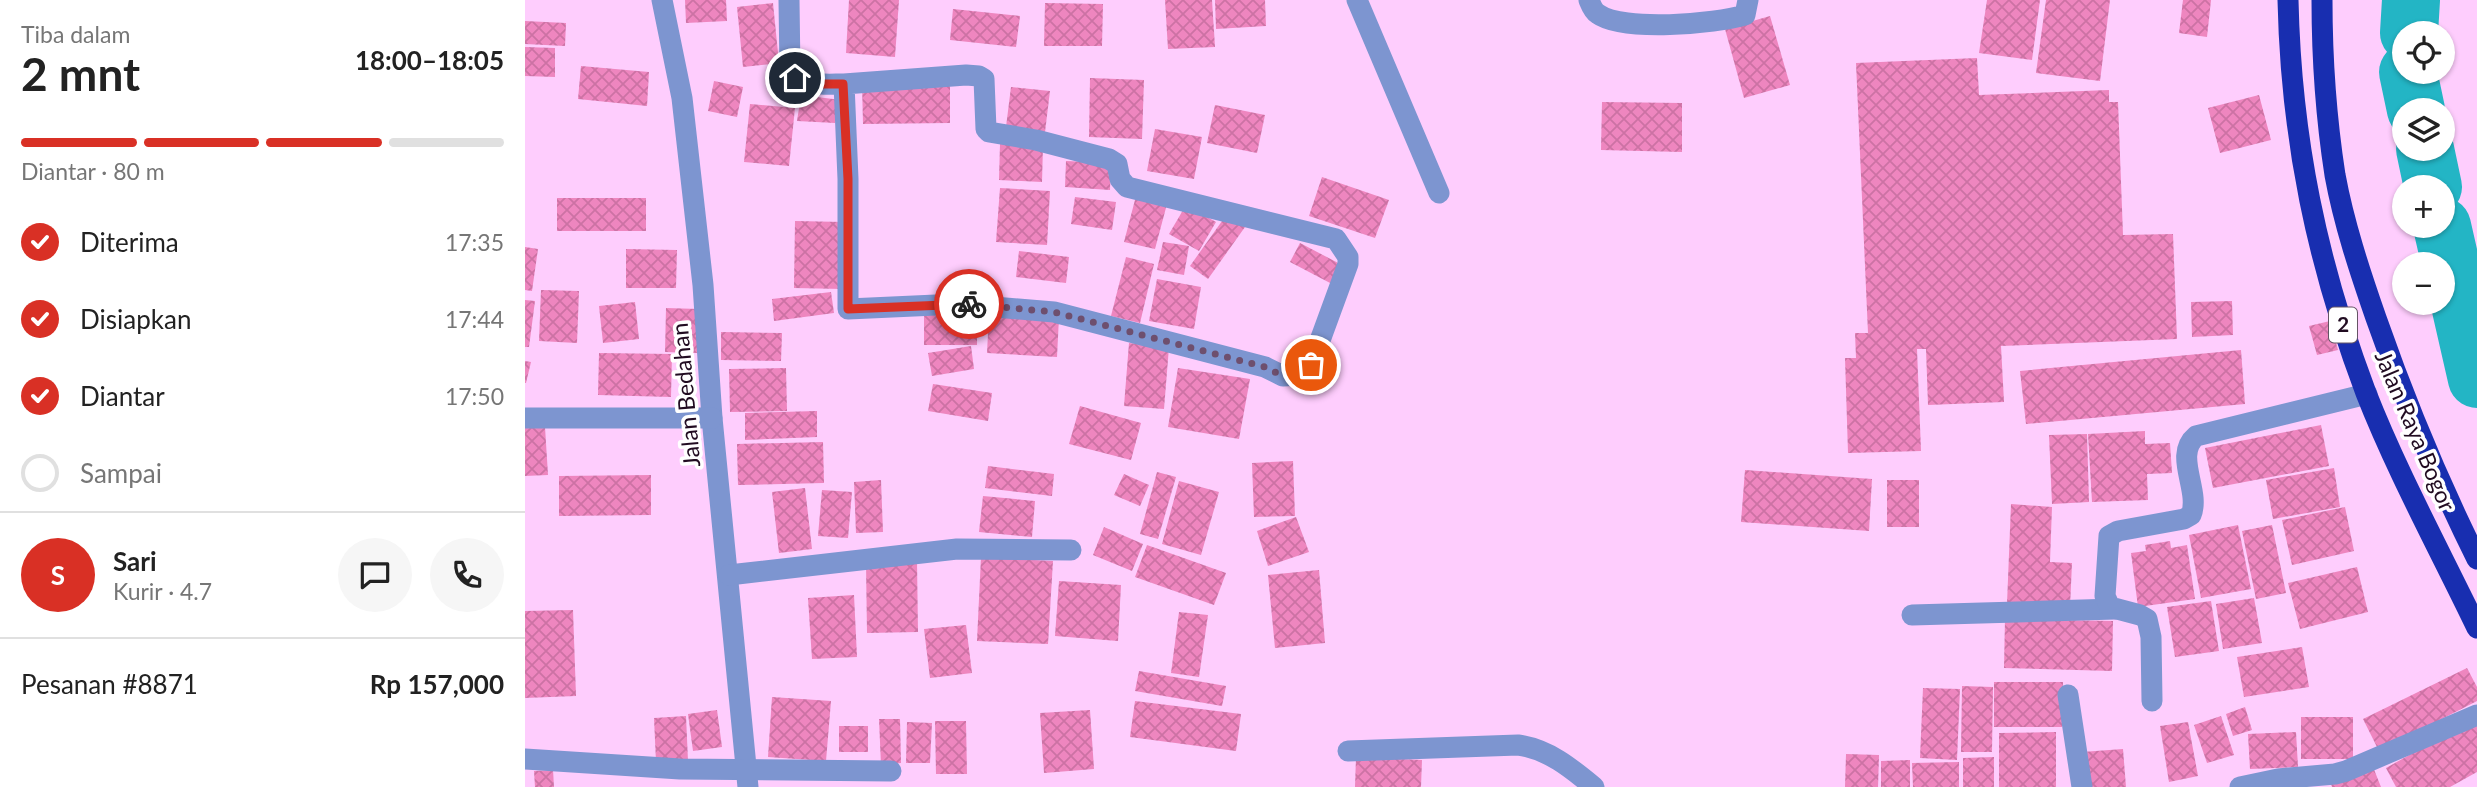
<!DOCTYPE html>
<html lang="id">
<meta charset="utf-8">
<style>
body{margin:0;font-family:Lato,sans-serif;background:#f6f6f6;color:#222;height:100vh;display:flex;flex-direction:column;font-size:26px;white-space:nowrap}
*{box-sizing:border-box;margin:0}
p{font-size:23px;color:#767676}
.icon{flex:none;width:38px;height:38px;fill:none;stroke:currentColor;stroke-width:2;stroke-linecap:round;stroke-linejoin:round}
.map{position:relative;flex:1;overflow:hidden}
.details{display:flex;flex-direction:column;background:#fff;width:525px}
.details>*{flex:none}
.buttons{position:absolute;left:1867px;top:21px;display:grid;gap:14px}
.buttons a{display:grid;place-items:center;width:63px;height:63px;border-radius:50%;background:#fff;box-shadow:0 2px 5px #0004;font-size:35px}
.pin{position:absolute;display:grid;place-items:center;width:60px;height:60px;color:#fff;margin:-30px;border:4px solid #fff;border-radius:50%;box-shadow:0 2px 7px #0007}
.courier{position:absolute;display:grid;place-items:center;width:70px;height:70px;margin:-35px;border:5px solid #d93025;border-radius:50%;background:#fff;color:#222;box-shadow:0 2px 9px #0007}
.overview em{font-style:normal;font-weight:700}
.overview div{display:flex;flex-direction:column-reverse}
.overview{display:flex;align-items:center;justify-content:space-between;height:119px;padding:0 21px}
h1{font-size:46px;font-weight:700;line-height:52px}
.bar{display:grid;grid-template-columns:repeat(4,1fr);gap:10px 7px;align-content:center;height:84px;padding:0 21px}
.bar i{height:9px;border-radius:5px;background:#e0e0e0}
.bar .active{background:#d93025}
.bar p{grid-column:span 4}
.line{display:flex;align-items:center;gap:18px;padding:0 21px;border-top:2px solid #e0e0e0}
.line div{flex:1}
.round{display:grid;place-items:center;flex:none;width:74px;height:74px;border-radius:37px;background:#f6f6f6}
ol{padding:0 21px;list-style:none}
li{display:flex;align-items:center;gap:21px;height:77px}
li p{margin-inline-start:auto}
li .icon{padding:7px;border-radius:50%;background:#d93025;color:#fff;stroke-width:4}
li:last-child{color:#767676}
li i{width:38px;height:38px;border:4px solid #e0e0e0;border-radius:50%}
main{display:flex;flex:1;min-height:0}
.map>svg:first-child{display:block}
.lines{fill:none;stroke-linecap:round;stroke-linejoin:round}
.river{stroke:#23b5c5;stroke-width:58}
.building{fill:url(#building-cross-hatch)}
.minor{stroke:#7d95d0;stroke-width:21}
.highway{stroke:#182eb0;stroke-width:21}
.done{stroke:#6e4f6e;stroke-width:7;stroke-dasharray:0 12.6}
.route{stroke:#d93025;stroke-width:9}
.labels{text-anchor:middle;stroke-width:7;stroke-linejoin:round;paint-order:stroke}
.shield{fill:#fff;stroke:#645464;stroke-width:2}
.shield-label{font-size:21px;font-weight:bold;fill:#210b21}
.street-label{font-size:23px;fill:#210b21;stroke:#fff}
</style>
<main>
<section class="details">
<div class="overview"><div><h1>2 mnt</h1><p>Tiba dalam</p></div><em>18:00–18:05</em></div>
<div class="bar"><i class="active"></i><i class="active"></i><i class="active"></i><i></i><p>Diantar · 80 m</p></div>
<ol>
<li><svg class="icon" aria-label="check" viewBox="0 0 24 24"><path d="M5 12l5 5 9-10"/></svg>Diterima<p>17:35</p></li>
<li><svg class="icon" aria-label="check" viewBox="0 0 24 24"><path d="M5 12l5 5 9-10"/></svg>Disiapkan<p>17:44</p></li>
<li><svg class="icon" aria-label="check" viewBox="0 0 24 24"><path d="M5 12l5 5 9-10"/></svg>Diantar<p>17:50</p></li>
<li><i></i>Sampai</li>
</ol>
<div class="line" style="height:126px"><b class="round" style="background:#d93025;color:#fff">S</b><div><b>Sari</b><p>Kurir · 4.7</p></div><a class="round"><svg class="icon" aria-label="chat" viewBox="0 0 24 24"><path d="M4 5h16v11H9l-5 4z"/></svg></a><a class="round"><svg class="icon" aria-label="phone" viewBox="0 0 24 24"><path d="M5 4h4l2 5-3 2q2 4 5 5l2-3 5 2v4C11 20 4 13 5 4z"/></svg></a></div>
<div class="line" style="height:91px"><div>Pesanan #8871</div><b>Rp 157,000</b></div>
</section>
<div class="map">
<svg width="1952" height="787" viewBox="0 0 1952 787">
<defs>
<pattern id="building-cross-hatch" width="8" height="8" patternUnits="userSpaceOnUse" patternTransform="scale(1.75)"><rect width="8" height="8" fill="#ee86bf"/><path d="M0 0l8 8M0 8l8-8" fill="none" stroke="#cc72a4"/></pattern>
</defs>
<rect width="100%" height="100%" fill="#fecdfd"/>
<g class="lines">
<g class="river">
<path d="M1884 33 1886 0"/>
<path d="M1883 72 1891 110"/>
<path d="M1900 149 1908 187"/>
<path d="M1917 226 1952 379"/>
</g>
</g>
<g class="building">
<path d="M160 0H201L202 21 161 23Z"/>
<path d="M324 0H374L370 57 321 53Z"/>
<path d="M640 0H687L690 47 643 49Z"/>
<path d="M690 0H740L741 26 691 29Z"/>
<path d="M1462 0H1515L1507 60 1454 53Z"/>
<path d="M1521 0H1585L1575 81 1511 73Z"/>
<path d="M1658 0H1686L1682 37 1654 33Z"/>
<path d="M248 3 254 63 218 67 212 7Z"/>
<path d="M520 3 578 4 577 46H519Z"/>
<path d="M428 9 495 16 491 47 425 40Z"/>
<path d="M1245 16 1265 85 1219 98 1200 29Z"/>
<path d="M0 21 41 23 40 46 0 44Z"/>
<path d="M0 47 30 48V77L0 76Z"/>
<path d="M1452 58 1454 95 1584 90V102H1593L1598 235 1648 234 1652 339 1476 346 1479 402 1403 405 1401 349H1392L1396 451 1323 453 1320 358H1331L1330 333H1343L1331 63Z"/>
<path d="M56 66 124 72 122 106 53 99Z"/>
<path d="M565 78 619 80 617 139 564 137Z"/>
<path d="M189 81 218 87 212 117 183 111Z"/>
<path d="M425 83V123L338 124 337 84Z"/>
<path d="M486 87 525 91 520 132 481 127Z"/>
<path d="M276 95 316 100 310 123 272 121Z"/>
<path d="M1734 95 1746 140 1695 153 1683 108Z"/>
<path d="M1077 102 1157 103V152L1076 150Z"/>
<path d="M225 104 270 108 264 166 219 162Z"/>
<path d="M690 105 740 115 732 153 682 143Z"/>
<path d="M630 129 677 137 669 179 622 171Z"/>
<path d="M475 144 518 146 517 182 474 180Z"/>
<path d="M541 161 586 163 585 190 540 187Z"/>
<path d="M797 177 864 200 850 238 784 216Z"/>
<path d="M475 188 525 191 522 245 471 242Z"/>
<path d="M611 196 642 204 630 249 599 242Z"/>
<path d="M550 197 591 202 587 230 546 224Z"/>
<rect x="32" y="198" width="89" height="33"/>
<path d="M661 205 691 222 674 251 644 234Z"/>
<path d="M702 214 720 227 683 279 665 266Z"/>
<path d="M270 221 319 222 318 289 269 288Z"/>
<path d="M638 242 664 246 659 275 632 270Z"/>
<path d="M775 243 817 265 807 284 765 262Z"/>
<path d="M0 247 13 249 7 291 0 290Z"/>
<path d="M101 249 152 250 151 288H101Z"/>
<path d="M494 251 544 257 541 283 491 277Z"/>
<path d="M601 257 629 264 615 323 586 316Z"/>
<path d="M632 279 676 287 669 329 624 321Z"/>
<path d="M16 290 54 291 52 343 14 341Z"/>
<path d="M306 292 309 313 249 321 247 299Z"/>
<path d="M0 300 10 301 4 347H0Z"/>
<path d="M1707 301 1708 335 1667 337 1666 302Z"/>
<path d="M110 302 114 339 78 343 74 306Z"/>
<path d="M141 308 174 309 173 353 140 352Z"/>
<rect x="399" y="310" width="53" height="35"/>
<path d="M464 313 534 317 532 357 462 353Z"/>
<path d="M1805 321 1813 350 1792 355 1784 326Z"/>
<path d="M196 332 257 333 256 361 196 360Z"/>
<path d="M604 343 644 347 639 409 599 406Z"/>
<path d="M446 346 449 369 407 376 403 353Z"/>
<path d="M1716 350 1720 404 1501 424 1495 371Z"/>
<path d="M74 353 147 354 146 397 73 395Z"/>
<path d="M0 361 6 362 1 383H0Z"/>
<path d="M261 368 262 411 205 412 204 369Z"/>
<path d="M653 368 725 379 714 439 643 427Z"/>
<path d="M408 384 467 393 463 421 403 411Z"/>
<path d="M555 406 616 423 606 460 544 444Z"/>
<path d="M292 411V437L220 440V413Z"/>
<path d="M1796 425 1804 466 1688 488 1680 448Z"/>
<path d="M20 427 23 475 0 476V428Z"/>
<path d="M1620 431V444L1645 443 1647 473 1622 474 1623 500 1567 502 1563 434Z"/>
<path d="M1562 434 1564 502 1527 504 1524 435Z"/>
<path d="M298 442 299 483 213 485 212 444Z"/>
<path d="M768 461 770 516 729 517 727 463Z"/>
<path d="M463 466 529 474 527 496 460 488Z"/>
<path d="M1809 468 1815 507 1748 519 1741 480Z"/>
<path d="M1220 470 1347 479 1344 531 1216 522Z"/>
<path d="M632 472 651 477 633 539 615 534Z"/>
<path d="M599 474 624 485 615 506 589 495Z"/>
<path d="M126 475V515L34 516V476Z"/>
<path d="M356 480 358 532 331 533 329 482Z"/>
<rect x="1362" y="480" width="32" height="47"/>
<path d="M654 481 694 492 676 555 637 544Z"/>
<path d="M280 488 287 549 254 553 247 492Z"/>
<path d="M297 490 327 492 323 538 293 536Z"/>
<path d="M458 496 510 501 507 537 454 532Z"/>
<path d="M1486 504 1527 507 1525 562 1547 563 1545 607 1482 604Z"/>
<path d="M1820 507 1829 551 1767 565 1757 520Z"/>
<path d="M771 517 784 552 743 566 732 531Z"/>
<path d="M1713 525 1726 589 1676 598 1664 535Z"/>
<path d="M1747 525 1761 593 1731 599 1717 531Z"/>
<path d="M579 527 618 544 607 571 568 555Z"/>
<path d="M1645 541 1646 548 1662 545 1670 599 1613 607 1606 553 1621 551 1620 545Z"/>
<path d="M622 545 701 573 689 605 610 577Z"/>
<path d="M456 557 528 561 523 644 452 641Z"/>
<path d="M392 562 393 632 342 633 341 563Z"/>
<path d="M1832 567 1843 612 1775 629 1763 583Z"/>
<path d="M794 570 800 643 750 648 743 575Z"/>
<path d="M534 581 596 585 593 641 530 636Z"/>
<path d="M329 595 332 657 287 659 283 598Z"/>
<path d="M1729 598 1737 643 1698 649 1691 604Z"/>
<path d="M1686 601 1694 651 1650 657 1642 607Z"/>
<path d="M48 610 51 696 0 698V611Z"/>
<path d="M654 612 683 615 674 677 646 673Z"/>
<path d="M1480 619 1588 621 1587 671 1479 668Z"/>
<path d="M441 625 447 673 405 678 399 629Z"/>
<path d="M1777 647 1784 687 1719 697 1712 657Z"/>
<path d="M1942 668 1952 687V701L1854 751 1838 719Z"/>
<path d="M614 671 701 686 697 706 610 691Z"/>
<path d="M1469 682H1538L1537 727H1469Z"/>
<path d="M1437 686 1468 687 1467 752H1436Z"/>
<path d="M1398 688 1435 689 1432 760 1395 758Z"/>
<path d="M247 697 306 701 301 761 243 757Z"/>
<path d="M610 701 716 714 711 751 605 737Z"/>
<path d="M1720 707 1727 730 1708 736 1701 714Z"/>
<path d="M192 710 197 747 168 751 163 714Z"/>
<path d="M565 710 569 769 519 773 515 713Z"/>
<path d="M161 716 163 761 131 762 129 718Z"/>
<path d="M1696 716 1709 755 1682 763 1669 725Z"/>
<rect x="1776" y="717" width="52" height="42"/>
<path d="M354 719H375L376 763 356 765Z"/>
<path d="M1949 719 1952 724V772L1925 787H1871L1861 768Z"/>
<path d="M410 721H441L442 774H411Z"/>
<path d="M382 722 407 723 405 763H381Z"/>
<path d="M1663 722 1673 776 1644 782 1635 726Z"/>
<rect x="314" y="726" width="29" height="26"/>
<path d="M1531 732V787H1474V733Z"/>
<path d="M1771 732 1773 767 1725 769 1723 734Z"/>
<path d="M1598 749 1601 787H1560L1557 752Z"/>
<path d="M1321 754 1354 755 1353 787H1320Z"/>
<path d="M831 757 897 760 896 787H830Z"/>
<path d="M1469 757V787H1438V758Z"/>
<path d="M1385 760V787H1356V761Z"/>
<path d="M1434 762V787H1388L1387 763Z"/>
<path d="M1848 767 1856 787H1807L1806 784Z"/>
<path d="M28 770 29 787H10L9 771Z"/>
</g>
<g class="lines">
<g class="minor">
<path d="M137 0 157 98 178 285 187 418 223 787"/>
<path d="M264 0 265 71C277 87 300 84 319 84L323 179V309L433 304 529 312 740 367 758 376 778 375 786 365 823 264V257L811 239 602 187 595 179 592 164 584 159 511 140 464 132 461 129 459 79 454 76 441 75 319 84"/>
<path d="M832 0 914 193"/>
<path d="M1064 0C1066 5 1068 11 1073 14 1098 32 1190 24 1220 15L1223 0"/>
<path d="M0 418H187"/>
<path d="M204 575 432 549 546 550"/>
<path d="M1387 615 1590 609"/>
<path d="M1543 695 1557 787"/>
<path d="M1627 701 1626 637 1622 619 1615 615 1585 607 1580 596 1584 536 1593 531 1659 519 1666 515C1676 491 1648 455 1671 436L1842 394"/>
<path d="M823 751 993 745C1023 749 1046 768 1069 787"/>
<path d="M0 759 155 769 366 771"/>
<path d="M1715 787 1753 779 1810 774 1821 771 1952 715"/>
</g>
<g class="highway">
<path d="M1763 0C1766 139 1792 263 1841 393 1872 472 1915 551 1952 628"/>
<path d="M1797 0C1797 58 1801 117 1810 175 1819 224 1835 272 1851 318 1880 401 1913 481 1952 559"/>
</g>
</g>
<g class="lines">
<path class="done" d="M444 304 529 312 740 367 758 376 778 375 786 365"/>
<path class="route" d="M270 78 290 84H318L323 179V309L444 304"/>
</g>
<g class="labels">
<rect class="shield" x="1804" y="307.5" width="28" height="35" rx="5"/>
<g class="shield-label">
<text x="1818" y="332">2</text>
</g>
<g class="street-label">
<text transform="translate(161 395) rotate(-95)" y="8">Jalan Bedahan</text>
<text transform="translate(1890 431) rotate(67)" y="8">Jalan Raya Bogor</text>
</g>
</g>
</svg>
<div class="buttons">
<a><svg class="icon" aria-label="locate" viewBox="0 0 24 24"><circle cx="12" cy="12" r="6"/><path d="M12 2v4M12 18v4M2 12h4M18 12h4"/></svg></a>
<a><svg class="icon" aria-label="layers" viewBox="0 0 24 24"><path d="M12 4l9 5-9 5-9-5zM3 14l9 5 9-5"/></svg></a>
<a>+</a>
<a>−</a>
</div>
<div class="pin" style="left:786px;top:365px;background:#ea580c"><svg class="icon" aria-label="bag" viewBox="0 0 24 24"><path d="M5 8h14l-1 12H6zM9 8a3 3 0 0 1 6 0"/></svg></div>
<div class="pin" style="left:270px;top:78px;background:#1f2937"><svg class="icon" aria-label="home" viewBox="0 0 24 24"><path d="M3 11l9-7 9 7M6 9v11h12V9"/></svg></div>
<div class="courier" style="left:444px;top:304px"><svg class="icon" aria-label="bike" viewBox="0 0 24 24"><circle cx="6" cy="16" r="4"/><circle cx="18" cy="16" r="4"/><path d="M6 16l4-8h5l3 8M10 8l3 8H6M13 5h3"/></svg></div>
</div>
</main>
